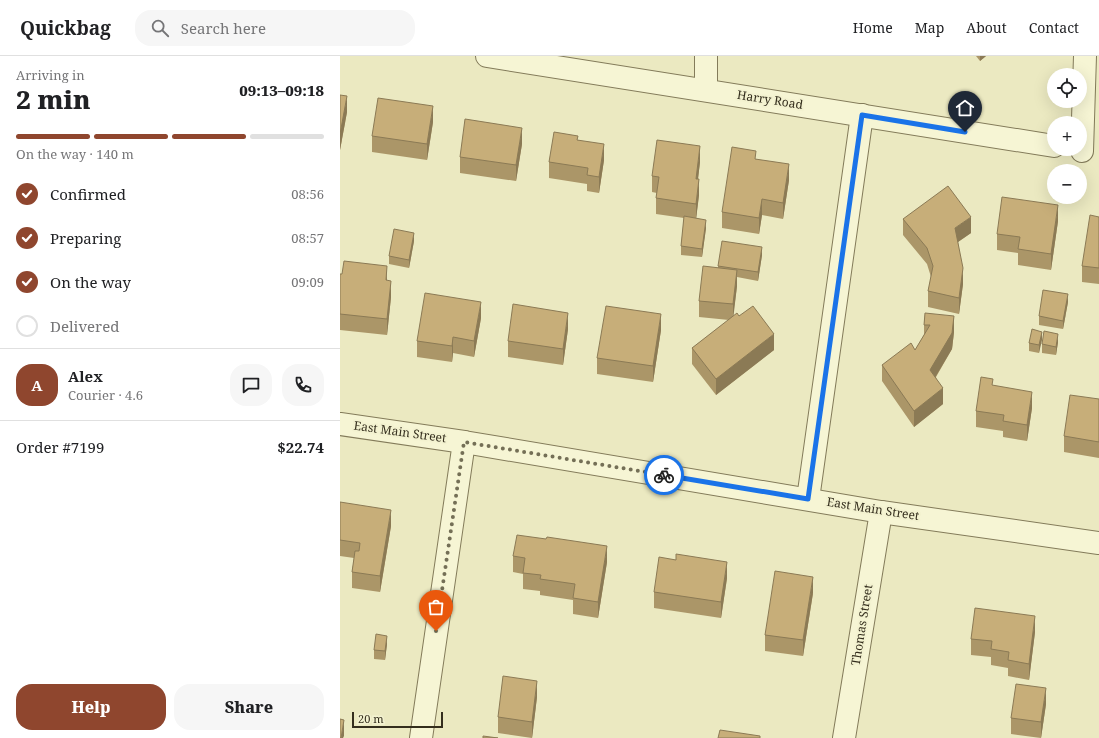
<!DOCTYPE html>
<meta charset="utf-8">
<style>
body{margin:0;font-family:"Noto Serif",serif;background:#f6f6f6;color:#202124;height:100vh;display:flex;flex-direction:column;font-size:15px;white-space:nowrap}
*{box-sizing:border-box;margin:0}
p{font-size:13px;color:#757577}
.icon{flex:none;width:22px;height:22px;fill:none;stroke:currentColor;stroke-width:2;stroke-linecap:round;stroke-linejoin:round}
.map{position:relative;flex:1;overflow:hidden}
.sheet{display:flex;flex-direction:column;background:#fff;width:340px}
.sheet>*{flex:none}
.controls{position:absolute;left:707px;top:12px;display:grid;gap:8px}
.controls a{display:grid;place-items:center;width:40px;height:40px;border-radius:50%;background:#fff;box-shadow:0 4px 16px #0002;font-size:20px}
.scale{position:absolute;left:12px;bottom:10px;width:91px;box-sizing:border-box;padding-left:4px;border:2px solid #342e1d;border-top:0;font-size:11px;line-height:14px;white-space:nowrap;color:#342e1d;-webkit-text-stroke:3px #f3f2d0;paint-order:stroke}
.pin{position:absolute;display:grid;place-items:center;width:34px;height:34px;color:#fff;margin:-41px -17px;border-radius:50% 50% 50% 0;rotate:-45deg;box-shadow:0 0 4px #0007}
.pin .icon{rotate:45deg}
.courier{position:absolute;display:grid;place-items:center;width:40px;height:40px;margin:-20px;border:3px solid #1a73e8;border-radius:50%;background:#fff;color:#222;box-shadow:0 1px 5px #0007}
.head em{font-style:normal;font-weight:800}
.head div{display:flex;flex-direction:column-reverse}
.head{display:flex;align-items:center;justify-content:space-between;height:68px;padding:0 16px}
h1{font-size:26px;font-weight:800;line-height:30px}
.bar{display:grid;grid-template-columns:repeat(4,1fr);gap:6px 4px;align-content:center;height:48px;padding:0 16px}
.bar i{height:5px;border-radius:3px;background:#e0e0e0}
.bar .current{background:#8f462e}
.bar p{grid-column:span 4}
.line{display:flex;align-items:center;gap:10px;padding:0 16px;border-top:1px solid #e0e0e0}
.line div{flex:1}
.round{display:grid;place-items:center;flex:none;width:42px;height:42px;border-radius:16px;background:#f6f6f6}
ol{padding:0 16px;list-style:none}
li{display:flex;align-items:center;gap:12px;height:44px}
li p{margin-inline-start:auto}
li .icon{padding:4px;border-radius:50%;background:#8f462e;color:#fff;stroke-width:4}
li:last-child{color:#757577}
li i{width:22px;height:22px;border:2px solid #e0e0e0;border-radius:50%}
.primary-button{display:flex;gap:8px;margin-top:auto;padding:8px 16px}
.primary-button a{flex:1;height:46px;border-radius:16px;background:#8f462e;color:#fff;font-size:16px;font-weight:800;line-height:46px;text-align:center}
.primary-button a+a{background:#f6f6f6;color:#202124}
header{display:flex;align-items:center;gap:24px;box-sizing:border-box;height:56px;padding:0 20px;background:#fff;border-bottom:1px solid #e0e0e0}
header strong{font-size:19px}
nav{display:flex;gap:22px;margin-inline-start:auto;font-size:14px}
.search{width:280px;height:36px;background:#f6f6f6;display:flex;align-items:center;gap:10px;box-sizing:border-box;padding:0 14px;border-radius:16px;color:#757577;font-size:15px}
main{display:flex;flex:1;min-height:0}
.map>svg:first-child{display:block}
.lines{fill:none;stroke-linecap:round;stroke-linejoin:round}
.minor-casing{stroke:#837b5a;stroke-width:24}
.tertiary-casing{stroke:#837b5a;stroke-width:24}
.minor{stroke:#f6f5d4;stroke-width:22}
.tertiary{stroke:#f6f5d4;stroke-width:22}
.wall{fill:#ab9668}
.shaded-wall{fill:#8b7a55}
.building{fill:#c7ae79;stroke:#8b7a55}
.done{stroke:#746f56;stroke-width:4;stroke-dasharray:0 7.2}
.route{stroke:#1a73e8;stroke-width:5}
.labels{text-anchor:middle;stroke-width:4;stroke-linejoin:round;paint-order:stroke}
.street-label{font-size:12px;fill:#342e1d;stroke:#f3f2d0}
</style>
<header>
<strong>Quickbag</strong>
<div class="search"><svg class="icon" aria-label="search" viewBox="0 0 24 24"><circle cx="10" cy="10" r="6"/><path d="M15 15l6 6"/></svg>Search here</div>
<nav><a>Home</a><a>Map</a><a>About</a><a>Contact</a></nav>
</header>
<main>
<section class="sheet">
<div class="head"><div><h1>2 min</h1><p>Arriving in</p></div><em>09:13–09:18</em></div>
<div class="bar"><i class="current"></i><i class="current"></i><i class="current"></i><i></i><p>On the way · 140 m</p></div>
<ol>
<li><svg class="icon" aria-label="check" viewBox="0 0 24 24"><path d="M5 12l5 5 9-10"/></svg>Confirmed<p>08:56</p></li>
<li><svg class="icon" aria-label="check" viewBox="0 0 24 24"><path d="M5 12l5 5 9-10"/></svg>Preparing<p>08:57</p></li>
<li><svg class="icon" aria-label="check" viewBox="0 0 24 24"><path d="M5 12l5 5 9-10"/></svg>On the way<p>09:09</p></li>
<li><i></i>Delivered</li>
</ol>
<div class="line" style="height:72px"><b class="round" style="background:#8f462e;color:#fff">A</b><div><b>Alex</b><p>Courier · 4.6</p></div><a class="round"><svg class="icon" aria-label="chat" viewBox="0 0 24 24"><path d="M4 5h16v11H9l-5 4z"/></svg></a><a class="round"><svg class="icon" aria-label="phone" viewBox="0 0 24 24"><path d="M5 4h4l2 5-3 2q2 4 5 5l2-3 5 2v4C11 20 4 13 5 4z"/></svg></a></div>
<div class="line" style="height:52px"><div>Order #7199</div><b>$22.74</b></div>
<div class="primary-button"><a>Help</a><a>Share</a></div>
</section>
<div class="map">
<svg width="759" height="682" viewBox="0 0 759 682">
<rect width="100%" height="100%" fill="#ebe9c1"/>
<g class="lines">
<defs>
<g id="minor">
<path d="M147 0 714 90"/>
<path d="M366 0V34"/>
<path d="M742 95 745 0"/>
<path d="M468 443 522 59"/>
<path d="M81 682 124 386"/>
<path d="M504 682 541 456"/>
</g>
<path id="tertiary" d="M0 368 124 386 541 456 759 487"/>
</defs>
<use href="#minor" class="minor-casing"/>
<use href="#tertiary" class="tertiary-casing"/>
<use href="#minor" class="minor"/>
<use href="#tertiary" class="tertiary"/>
</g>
<g class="wall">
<path d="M636 0H646L640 5Z"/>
<path d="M0 39 7 56 0 94Z"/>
<path d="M93 66 87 104 32 96V80Z"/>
<path d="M238 84 264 104 259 137 247 135V128L209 122V106Z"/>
<path d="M182 88 176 125 120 117V101Z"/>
<path d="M416 103 449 124 443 163 422 159 419 178 382 172V156Z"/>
<path d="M360 106 358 123 359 139 356 162 366 172 362 201 341 199V190L344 162 316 158V142L317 137 312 136V120Z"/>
<path d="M759 161V228L742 226V210Z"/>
<path d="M563 163 631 177 618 186 623 228 619 258 588 251V235L591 221 587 208 563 179Z"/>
<path d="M718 165 711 214 678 209V197L657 194V178Z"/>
<path d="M74 185 69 212 49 208V200Z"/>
<path d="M422 199 418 225 397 221V230L393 260 434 294 376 339 352 308V292L389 264 359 261V245L378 212V210Z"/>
<path d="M0 218 47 225 51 241 47 279 0 274Z"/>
<path d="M728 246 723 273 699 269V260Z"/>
<path d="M585 257 614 276 612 293 596 321 603 348 574 371 542 325V309L575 294 584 279V269Z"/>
<path d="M141 262 134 301 113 297 112 306 77 301V285Z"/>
<path d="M228 273 223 309 168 301V285Z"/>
<path d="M321 274 313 326 257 318V302Z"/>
<path d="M702 276 699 297 689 295V287Z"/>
<path d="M718 286 716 299 702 297V288Z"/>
<path d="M653 330 692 352 687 385 663 381V375L636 371V355Z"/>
<path d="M759 343V402L724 396V380Z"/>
<path d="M0 446 51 470 40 536 12 532V516L14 502 0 500Z"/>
<path d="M173 500 267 506 258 562 233 558V544L200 539V535L183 533V518L173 516Z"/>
<path d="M387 522 381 562 314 552V536Z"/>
<path d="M473 537 463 600 425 595V579Z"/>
<path d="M695 576 689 624 668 620V612L651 609V601L631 599V583Z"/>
<path d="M47 588 45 604 34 603V594Z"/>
<path d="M197 641 192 682 158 677V661Z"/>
<path d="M706 648 701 682 671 678V662Z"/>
</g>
<g class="shaded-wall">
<path d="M640 0H646L640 5Z"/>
<path d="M7 40V56L0 94V78Z"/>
<path d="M93 50V66L87 104V88Z"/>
<path d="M182 72V88L176 125V109Z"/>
<path d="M264 88V104L259 137V121Z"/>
<path d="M360 90V106L356 139V123Z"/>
<path d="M449 108V124L443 163V147Z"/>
<path d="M359 123V139L356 164V148Z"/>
<path d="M422 143V159L419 178V162Z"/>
<path d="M718 149V165L711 214V198Z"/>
<path d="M631 161V177L615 188V172Z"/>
<path d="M366 164V172L362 201V193Z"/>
<path d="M74 177V185L69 212V204Z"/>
<path d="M422 191V199L418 225V216Z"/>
<path d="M47 210V226L46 224Z"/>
<path d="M623 212V228L619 258V242Z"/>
<path d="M397 214V230L393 264V248Z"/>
<path d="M51 225V241L47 279V263Z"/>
<path d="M728 238V246L723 273V265Z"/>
<path d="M141 246V262L134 301V285Z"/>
<path d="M228 257V273L223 309V293Z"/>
<path d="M321 258V274L313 326V310Z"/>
<path d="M614 260V276L612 293 590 330V314Z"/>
<path d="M702 276V284L699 297V289Z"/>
<path d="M434 278V294L376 339V323Z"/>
<path d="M718 278V286L716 299V291Z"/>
<path d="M113 281V297L112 306V290Z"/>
<path d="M603 332V348L574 371V355Z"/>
<path d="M692 336V352L687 385V369Z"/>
<path d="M51 454V470L40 536V520Z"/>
<path d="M267 490V506L258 562V546Z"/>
<path d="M387 506V522L381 562V546Z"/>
<path d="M473 521V537L463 600V584Z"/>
<path d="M695 560V576L689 624V608Z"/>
<path d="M47 580V588L45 604V595Z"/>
<path d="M197 625V641L192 682V666Z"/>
<path d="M706 632V648L701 682V666Z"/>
<path d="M4 664V680L3 682H1Z"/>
</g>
<g class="building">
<path d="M0 39 7 40 0 78Z"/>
<path d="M38 42 93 50 87 88 32 80Z"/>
<path d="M125 63 182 72 176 109 120 101Z"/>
<path d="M214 76 238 80 237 84 264 88 259 121 247 119 248 112 209 106Z"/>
<path d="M317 84 360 90 356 123H359L356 148 316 142 319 121 312 120Z"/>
<path d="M392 91 416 95 415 103 449 108 443 147 422 143 419 162 382 156Z"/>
<path d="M608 130 631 161 615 172 623 212 619 242 588 235 593 210 587 192 563 163Z"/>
<path d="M662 141 718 149 711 198 678 193 680 181 657 178Z"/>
<path d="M750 159 759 161V212L742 210Z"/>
<path d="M344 160 366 164 362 193 341 190Z"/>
<path d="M54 173 74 177 69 204 49 200Z"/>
<path d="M382 185 422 191 418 216 378 210Z"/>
<path d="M4 205 47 210 46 224 51 225 47 263 0 258V218H2Z"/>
<path d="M363 210 397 214 393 248 359 245Z"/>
<path d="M703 234 728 238 723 265 699 260Z"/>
<path d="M85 237 141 246 134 285 113 281 112 290 77 285Z"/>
<path d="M173 248 228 257 223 293 168 285Z"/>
<path d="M266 250 321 258 313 310 257 302Z"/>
<path d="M413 250 434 278 376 323 352 292 397 257 399 260Z"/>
<path d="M585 257 614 260 612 277 590 314 603 332 574 355 542 309 571 287 575 294 590 269H584Z"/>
<path d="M692 273 702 276 699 289 689 287Z"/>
<path d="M704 275 718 278 716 291 702 288Z"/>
<path d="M641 321 653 323 652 329 692 336 687 369 663 365 664 359 636 355Z"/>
<path d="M730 339 759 343V386L724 380Z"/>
<path d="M0 446 51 454 40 520 12 516 15 495H19L20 487 0 484Z"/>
<path d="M177 479 206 483 207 481 267 490 258 546 233 542 235 528 200 523 201 519 183 517 185 502 173 500Z"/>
<path d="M336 498 387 506 381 546 314 536 319 501 336 504Z"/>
<path d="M435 515 473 521 463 584 425 579Z"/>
<path d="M635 552 695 560 689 608 668 604 669 596 651 593 652 585 631 583Z"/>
<path d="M36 578 47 580 45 595 34 594Z"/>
<path d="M163 620 197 625 192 666 158 661Z"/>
<path d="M676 628 706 632 701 666 671 662Z"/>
<path d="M0 663 4 664 1 682H0Z"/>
<path d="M380 674 420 680V682H378Z"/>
<path d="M143 680 158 682H143Z"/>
</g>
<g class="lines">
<path class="done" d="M96 575 124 386 324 419"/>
<path class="route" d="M324 419 468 443 522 59 625 76"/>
</g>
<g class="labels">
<g class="street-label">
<text transform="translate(430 44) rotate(9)" y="4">Harry Road</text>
<text transform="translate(60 376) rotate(8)" y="4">East Main Street</text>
<text transform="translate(533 453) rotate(9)" y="4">East Main Street</text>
<text transform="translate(522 569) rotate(-81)" y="4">Thomas Street</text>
</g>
</g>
</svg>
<div class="controls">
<a><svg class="icon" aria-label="locate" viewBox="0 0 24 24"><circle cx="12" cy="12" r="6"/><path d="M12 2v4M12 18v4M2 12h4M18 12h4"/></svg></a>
<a>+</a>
<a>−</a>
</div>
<div class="scale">20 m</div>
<div class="pin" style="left:96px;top:575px;background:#ea580c"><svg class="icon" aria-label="bag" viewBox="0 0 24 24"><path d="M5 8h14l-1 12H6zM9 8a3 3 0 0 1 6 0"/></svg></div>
<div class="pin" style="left:625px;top:76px;background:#1f2937"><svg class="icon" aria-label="home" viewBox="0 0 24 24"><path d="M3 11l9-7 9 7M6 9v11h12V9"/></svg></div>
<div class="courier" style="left:324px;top:419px"><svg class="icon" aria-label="bike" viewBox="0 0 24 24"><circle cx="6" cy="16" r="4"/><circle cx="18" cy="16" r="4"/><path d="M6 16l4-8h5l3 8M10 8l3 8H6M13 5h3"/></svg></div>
</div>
</main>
